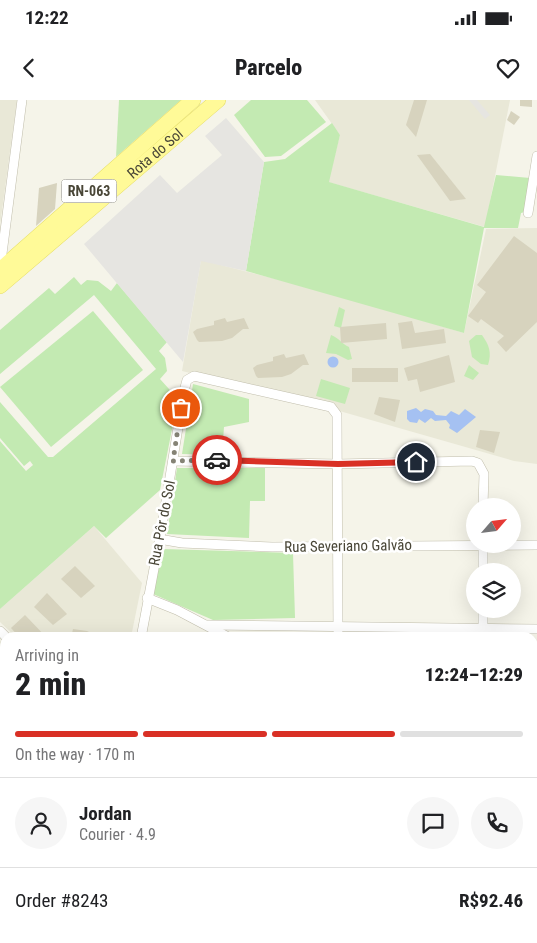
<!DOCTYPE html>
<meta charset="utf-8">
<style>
body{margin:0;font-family:"Roboto Condensed",sans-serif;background:#f6f6f6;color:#202124;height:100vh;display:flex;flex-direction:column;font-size:19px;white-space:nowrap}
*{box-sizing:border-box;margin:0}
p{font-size:16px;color:#757577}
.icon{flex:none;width:28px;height:28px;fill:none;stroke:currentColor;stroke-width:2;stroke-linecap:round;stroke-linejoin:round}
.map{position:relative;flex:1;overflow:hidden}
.side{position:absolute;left:0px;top:532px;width:538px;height:311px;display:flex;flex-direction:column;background:#fff;border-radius:15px 15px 0 0;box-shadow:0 5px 20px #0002}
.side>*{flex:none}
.needle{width:32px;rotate:62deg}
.tools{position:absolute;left:466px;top:398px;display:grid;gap:10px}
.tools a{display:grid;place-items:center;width:55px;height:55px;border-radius:50%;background:#fff;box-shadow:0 5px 20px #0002;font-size:25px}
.pin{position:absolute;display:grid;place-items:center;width:42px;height:42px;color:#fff;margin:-21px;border:2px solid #fff;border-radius:50%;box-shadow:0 1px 5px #0007}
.courier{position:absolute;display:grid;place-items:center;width:50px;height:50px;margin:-25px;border:4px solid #d93025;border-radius:50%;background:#fff;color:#222;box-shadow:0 1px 6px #0007}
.head em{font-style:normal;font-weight:800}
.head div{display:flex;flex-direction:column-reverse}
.head{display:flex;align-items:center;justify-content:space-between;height:85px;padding:0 15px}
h1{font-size:32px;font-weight:800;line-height:38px}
.bar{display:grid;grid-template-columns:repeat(4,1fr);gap:8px 5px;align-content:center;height:60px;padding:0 15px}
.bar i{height:6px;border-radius:4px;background:#e0e0e0}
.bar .current{background:#d93025}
.bar p{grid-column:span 4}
.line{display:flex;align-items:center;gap:12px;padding:0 15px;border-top:1px solid #e0e0e0}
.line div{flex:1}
.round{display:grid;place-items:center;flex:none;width:52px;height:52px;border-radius:26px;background:#f6f6f6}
.status{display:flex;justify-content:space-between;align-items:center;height:35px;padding:0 25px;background:#fff;direction:ltr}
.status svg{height:14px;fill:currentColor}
header{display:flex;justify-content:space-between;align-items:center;height:65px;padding:0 15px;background:#fff;font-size:22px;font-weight:800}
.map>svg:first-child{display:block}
.residential{fill:#e9e8d7}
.green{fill:#c3eab2}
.parking{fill:#e6e5e1}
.water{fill:#a5c1f2}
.building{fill:#d7d3be}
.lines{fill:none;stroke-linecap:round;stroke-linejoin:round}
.minor-casing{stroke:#c1beac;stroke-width:10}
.tertiary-casing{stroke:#c1beac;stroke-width:12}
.primary-casing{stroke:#e6de66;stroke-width:16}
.minor{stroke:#fff;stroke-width:9}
.tertiary{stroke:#fff;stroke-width:11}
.primary{stroke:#fffa98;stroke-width:15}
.done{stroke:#858375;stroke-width:5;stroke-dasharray:0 9}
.route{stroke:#d93025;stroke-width:6}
.labels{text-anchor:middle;stroke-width:5;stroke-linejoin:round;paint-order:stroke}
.shield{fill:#fff;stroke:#807e73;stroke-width:1}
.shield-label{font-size:14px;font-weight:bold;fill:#494637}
.street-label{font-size:15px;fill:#494637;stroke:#fff}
</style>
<div class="status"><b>12:22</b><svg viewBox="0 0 49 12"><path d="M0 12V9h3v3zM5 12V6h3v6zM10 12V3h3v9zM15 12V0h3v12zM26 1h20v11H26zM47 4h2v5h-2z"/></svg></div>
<header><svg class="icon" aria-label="back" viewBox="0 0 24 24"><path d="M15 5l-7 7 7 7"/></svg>Parcelo<svg class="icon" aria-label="heart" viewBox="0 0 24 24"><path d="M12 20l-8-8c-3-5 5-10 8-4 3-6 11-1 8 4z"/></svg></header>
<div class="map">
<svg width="537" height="843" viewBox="0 0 537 843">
<rect width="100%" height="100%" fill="#f5f4e9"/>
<g class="residential">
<path d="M0 0H17L0 125Z"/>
<path d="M315 0H510L485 127 328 82 340 35Z"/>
<path d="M537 128V364L514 361 308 302 182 271 201 160 338 195 464 233 486 129Z"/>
<path d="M94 426 142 483 131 537H16L0 522V509Z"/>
<path d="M0 541 5 545V839H73L72 843H0Z"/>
</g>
<g class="green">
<path d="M119 0H181L116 57Z"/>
<path d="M251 0H307L326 22 281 56 265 57 234 15Z"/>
<path d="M332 23 340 35 329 82 484 127 496 75 530 78 525 112 521 113 518 128H484L464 233 246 171 264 62 285 59Z"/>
<path d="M74 177 81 185 87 180 98 181 111 191 117 183 167 242 159 251 165 258 167 271 160 279 178 299 160 390 106 438 94 426 0 509V341L26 371 33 365 30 361 24 366 0 338V302L48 357H53L156 269 94 195 0 274V230L49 188 55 194Z"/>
<path d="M339 207 345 210 341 228 334 226Z"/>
<path d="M93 211 143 270 51 347 0 287Z"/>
<path d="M331 235C339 238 342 244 349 247L352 259 348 260 336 254 326 253Z"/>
<path d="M476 235H482C489 245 492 252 488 265L481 264 472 257 469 241Z"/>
<path d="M469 265 479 273 473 280 464 276Z"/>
<path d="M321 279 350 288 345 304 316 296Z"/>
<path d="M193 284 249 299V322L224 327 222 355 182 354Z"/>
<path d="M177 368H265V401H250L249 438 167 434Z"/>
<path d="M163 449 293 453 295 518 213 520 153 494Z"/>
<rect x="533" y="548" width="4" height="28"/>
</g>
<g class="parking">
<path d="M469 0H477L490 15 485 19Z"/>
<path d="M226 18 264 62 246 171 201 161 183 262 84 144 160 75 177 93 222 55 205 36Z"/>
</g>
<g class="water">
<circle cx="333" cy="262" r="5.5"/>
<path d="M416 308 421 312 425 309 433 311 436 315 446 316 451 311 459 315 465 309 476 317 457 333 449 328 450 325 446 320 435 321 431 318 425 323 419 319 417 323 410 322 407 319V311Z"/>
</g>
<g class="building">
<path d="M414 0H427L416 37 406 25Z"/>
<path d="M520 0H532V7L520 6Z"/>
<path d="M511 11 520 17 514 25 507 20Z"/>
<path d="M430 54 466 99 450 101 417 55Z"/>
<path d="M57 83 55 109 36 126 39 88Z"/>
<path d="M514 136 537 153V222L506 252 497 242 504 236 481 219 478 223 468 216 486 192 477 185Z"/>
<path d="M225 218 227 222 244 218 249 229H243L232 238 222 241 199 242 197 240 193 232 197 229 214 225V221Z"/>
<path d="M412 221 415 233 444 229 446 243 402 249 398 223Z"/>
<path d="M386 223 387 239 341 243 340 227Z"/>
<path d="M284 254 286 258 304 254 309 265H303L291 274 282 277 258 278 256 276 253 268 257 265 273 261V257Z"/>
<path d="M449 255 455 282 420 292 417 279 408 281 404 268Z"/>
<rect x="352" y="268" width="46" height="14"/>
<path d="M379 297 400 300 395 322 374 314Z"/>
<path d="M480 330 500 332 494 353 476 347Z"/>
<path d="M75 466 95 486 81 498 61 479Z"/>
<path d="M47 493 67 514 53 525 34 507Z"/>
<path d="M25 515 47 538H20L11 528Z"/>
<path d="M73 529 87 531 102 538H71Z"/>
</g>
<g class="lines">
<defs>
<g id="minor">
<path d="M528 113 537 56"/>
<path d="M0 169 22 0"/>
<path d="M173 361 338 364 472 361 478 363 484 374 483 406"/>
<path d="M159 439 182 443 272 447 537 445"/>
<path d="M483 471V444"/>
<path d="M147 498 177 510 230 538"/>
<path d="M208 525 537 529"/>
<path d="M0 531 7 538"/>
<path d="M141 538 162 426 184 291 187 280 194 276 331 307 337 315 338 538"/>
<path d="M483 538V509"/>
<path d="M0 593 5 597"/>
<path d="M532 609H537"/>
<path d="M0 697 5 701"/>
<path d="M532 726 537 728"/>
<path d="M0 785 5 778"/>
<path d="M0 803 5 807"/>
<path d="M42 839 46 843"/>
<path d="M255 839 268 843"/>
<path d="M78 843 79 839"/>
<path d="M334 843 336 839"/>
<path d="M418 843 420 839"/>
</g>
<path id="tertiary" d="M532 835 537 828"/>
<g id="primary">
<path d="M0 170 193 0"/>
<path id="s1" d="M0 186 218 0"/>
</g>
</defs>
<use href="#minor" class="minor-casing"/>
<use href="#tertiary" class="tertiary-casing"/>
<use href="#primary" class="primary-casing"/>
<use href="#minor" class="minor"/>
<use href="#tertiary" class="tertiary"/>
<use href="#primary" class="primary"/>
</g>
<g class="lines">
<path class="done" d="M181 308 173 361 217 360"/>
<path class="route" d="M217 360 338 364 416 362"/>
</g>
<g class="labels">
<rect class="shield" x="61.5" y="79.5" width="55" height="23" rx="4"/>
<g class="shield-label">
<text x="89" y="96">RN-063</text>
</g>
<g class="street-label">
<text dy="5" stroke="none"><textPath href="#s1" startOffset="204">Rota do Sol</textPath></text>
<text transform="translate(162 423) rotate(-79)" y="5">Rua Pôr do Sol</text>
<text transform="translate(348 446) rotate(-1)" y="5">Rua Severiano Galvão</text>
</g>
</g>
</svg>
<div class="tools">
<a><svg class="needle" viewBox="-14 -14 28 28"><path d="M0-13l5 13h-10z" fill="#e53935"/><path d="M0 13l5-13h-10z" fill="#757577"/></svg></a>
<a><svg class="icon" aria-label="layers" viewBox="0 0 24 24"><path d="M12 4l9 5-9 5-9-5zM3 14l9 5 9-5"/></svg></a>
</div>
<div class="pin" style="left:181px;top:308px;background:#ea580c"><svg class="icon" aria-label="bag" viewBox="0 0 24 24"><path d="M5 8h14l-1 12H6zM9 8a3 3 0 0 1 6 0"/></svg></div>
<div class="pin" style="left:416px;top:362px;background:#1f2937"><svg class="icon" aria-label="home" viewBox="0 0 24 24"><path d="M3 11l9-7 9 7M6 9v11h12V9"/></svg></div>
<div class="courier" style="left:217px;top:360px"><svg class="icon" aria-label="car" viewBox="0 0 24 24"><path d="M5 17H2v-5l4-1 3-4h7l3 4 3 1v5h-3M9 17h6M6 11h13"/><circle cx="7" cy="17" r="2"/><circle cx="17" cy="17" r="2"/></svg></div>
<section class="side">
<div class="head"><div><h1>2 min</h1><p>Arriving in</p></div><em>12:24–12:29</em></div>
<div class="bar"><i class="current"></i><i class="current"></i><i class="current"></i><i></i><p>On the way · 170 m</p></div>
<div class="line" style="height:90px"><a class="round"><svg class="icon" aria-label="person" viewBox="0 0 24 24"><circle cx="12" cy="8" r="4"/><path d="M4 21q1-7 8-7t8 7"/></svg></a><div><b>Jordan</b><p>Courier · 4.9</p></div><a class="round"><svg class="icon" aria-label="chat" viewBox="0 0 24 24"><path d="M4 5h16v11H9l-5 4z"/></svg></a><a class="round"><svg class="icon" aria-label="phone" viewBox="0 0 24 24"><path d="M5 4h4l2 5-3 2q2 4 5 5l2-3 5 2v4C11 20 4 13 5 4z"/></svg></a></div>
<div class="line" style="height:65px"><div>Order #8243</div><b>R$92.46</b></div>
</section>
</div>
